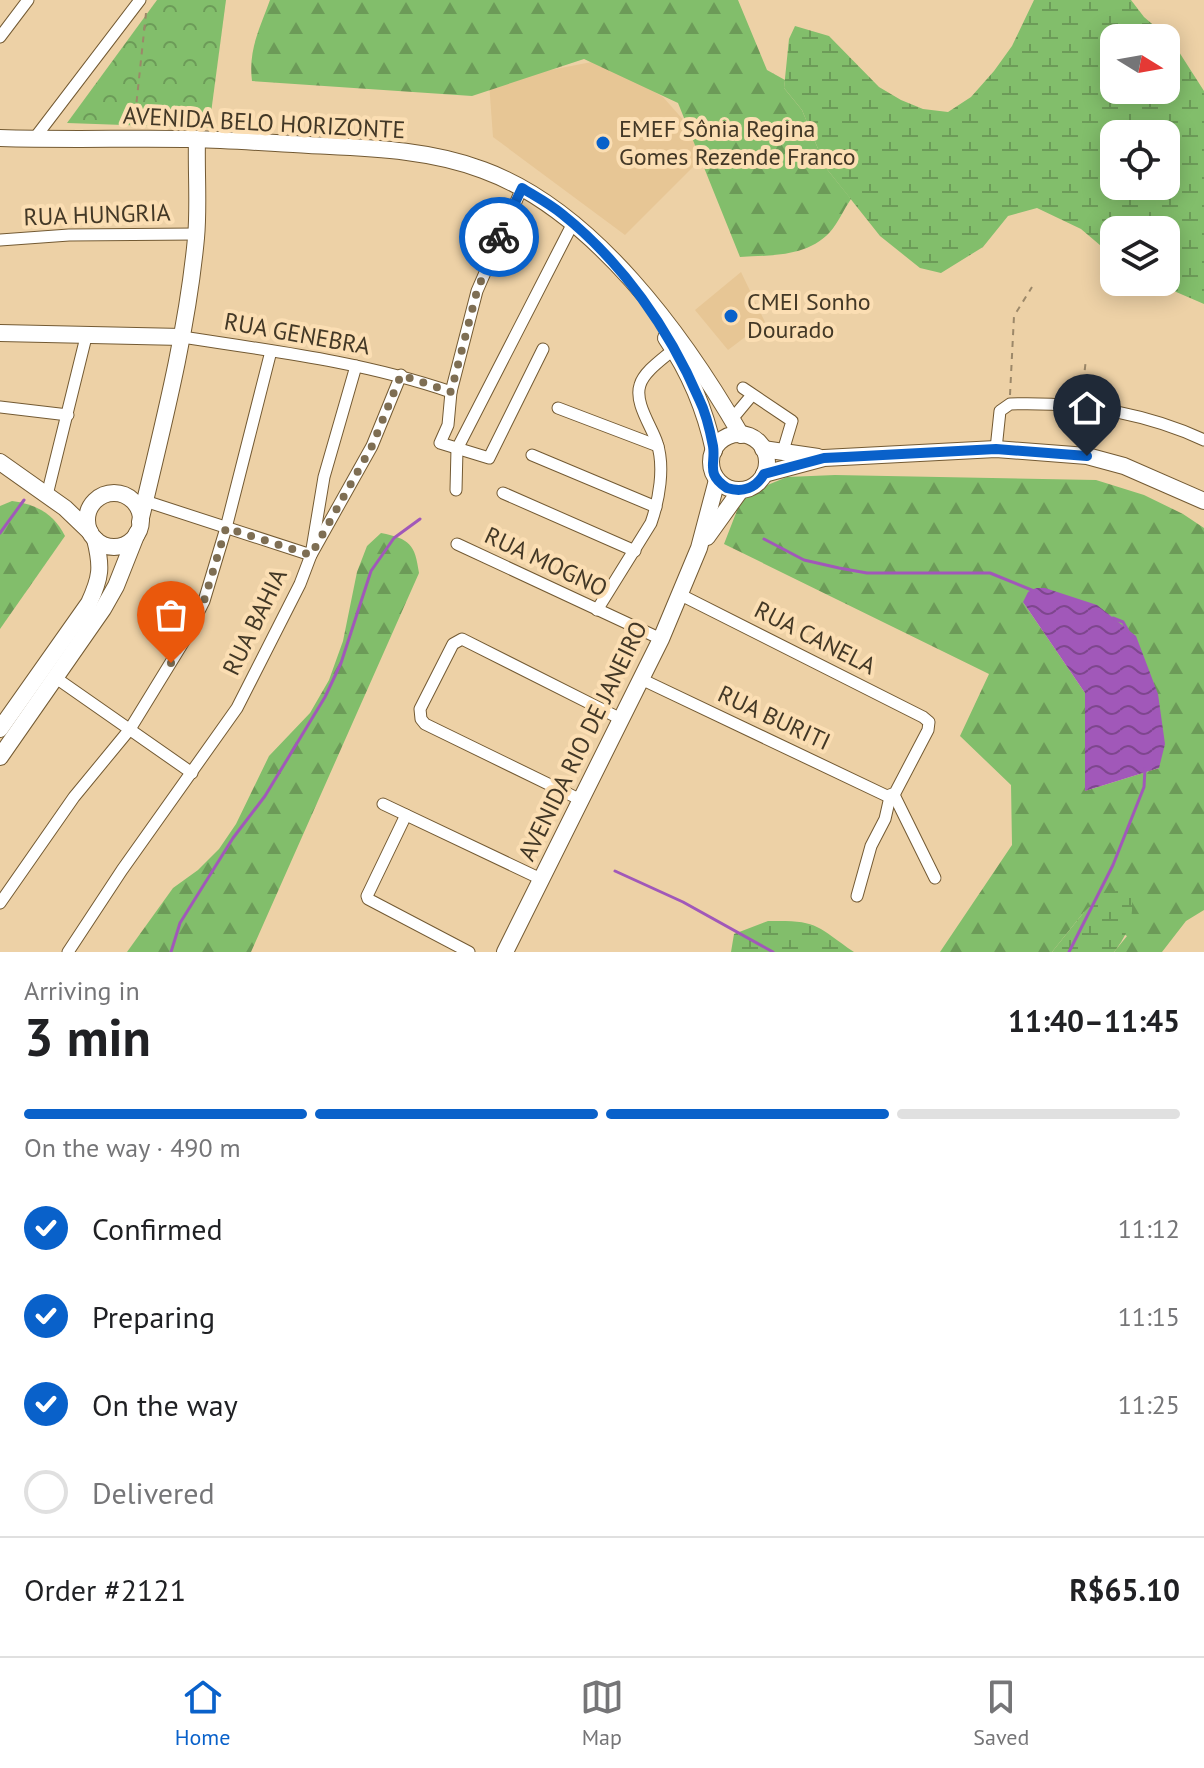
<!DOCTYPE html>
<meta charset="utf-8">
<style>
body{margin:0;font-family:"PT Sans",sans-serif;background:#f2f2f2;color:#202124;height:100vh;display:flex;flex-direction:column;font-size:30px;white-space:nowrap}
*{box-sizing:border-box;margin:0}
p{font-size:26px;color:#757577}
.icon{flex:none;width:44px;height:44px;fill:none;stroke:currentColor;stroke-width:2;stroke-linecap:round;stroke-linejoin:round}
.map{position:relative;height:952px;overflow:hidden}
.details{display:flex;flex-direction:column;background:#fff;flex:1}
.details>*{flex:none}
.needle{width:52px;rotate:101deg}
.controls{position:absolute;left:1100px;top:24px;display:grid;gap:16px}
.controls a{display:grid;place-items:center;width:80px;height:80px;border-radius:16px;background:#fff;box-shadow:0 4px 20px #0003;font-size:40px}
.pin{position:absolute;display:grid;place-items:center;width:68px;height:68px;color:#fff;margin:-82px -34px;border-radius:50% 50% 50% 0;rotate:-45deg;box-shadow:0 0 8px #0007}
.pin .icon{rotate:45deg}
.courier{position:absolute;display:grid;place-items:center;width:80px;height:80px;margin:-40px;border:6px solid #0961ca;border-radius:50%;background:#fff;color:#222;box-shadow:0 2px 10px #0007}
.summary em{font-style:normal;font-weight:700}
.summary div{display:flex;flex-direction:column-reverse}
.summary{display:flex;align-items:center;justify-content:space-between;height:136px;padding:0 24px}
h1{font-size:52px;font-weight:700;line-height:60px}
.bar{display:grid;grid-template-columns:repeat(4,1fr);gap:12px 8px;align-content:center;height:96px;padding:0 24px}
.bar i{height:10px;border-radius:6px;background:#e0e0e0}
.bar .active{background:#0961ca}
.bar p{grid-column:span 4}
.line{display:flex;align-items:center;gap:20px;padding:0 24px;border-top:2px solid #e0e0e0}
.line div{flex:1}
ol{padding:0 24px;list-style:none}
li{display:flex;align-items:center;gap:24px;height:88px}
li p{margin-inline-start:auto}
li .icon{padding:8px;border-radius:50%;background:#0961ca;color:#fff;stroke-width:4}
li:last-child{color:#757577}
li i{width:44px;height:44px;border:4px solid #e0e0e0;border-radius:50%}
.dock{display:flex;justify-content:space-around;align-items:center;height:112px;border-top:2px solid #e0e0e0;background:#fff;font-size:22px;color:#757577}
.dock a{display:grid;justify-items:center;gap:4px}
.dock .active{color:#0961ca}
.map>svg:first-child{display:block}
.built{fill:#e7c695}
.forest{fill:url(#forest-firs);fill-rule:evenodd}
.wetland{fill:url(#wetland-marsh);fill-rule:evenodd}
.park{fill:url(#park-crowns)}
.water{fill:url(#water-waves)}
.lines{fill:none;stroke-linecap:round;stroke-linejoin:round}
.stream{stroke:#a158b9;stroke-width:3}
.street-casing{stroke:#735a33;stroke-width:13}
.secondary-casing{stroke:#735a33;stroke-width:18}
.path{stroke:#9c8869;stroke-width:2;stroke-dasharray:6 6;stroke-linecap:butt}
.street{stroke:#fff;stroke-width:11}
.secondary{stroke:#fff;stroke-width:16}
.done{stroke:#7e6e53;stroke-width:8;stroke-dasharray:0 14.4}
.route{stroke:#0961ca;stroke-width:10}
.poi-dot{fill:#0961ca;stroke:#fbdeb3;stroke-width:3}
.labels{text-anchor:middle;stroke-width:8;stroke-linejoin:round;paint-order:stroke}
.street-label{font-size:24px;fill:#433826;stroke:#fbdeb3}
.poi-label{font-size:24px;fill:#433826;stroke:#fbdeb3;text-anchor:start}
</style>
<div class="map">
<svg width="1204" height="952" viewBox="0 0 1204 952">
<defs>
<pattern id="forest-firs" width="22" height="20" patternUnits="userSpaceOnUse" patternTransform="scale(2)"><rect width="22" height="20" fill="#82be6b"/><path d="M5 1l3.5 6h-7zM16 11l3.5 6h-7z" fill="#6c9b58"/></pattern>
<pattern id="wetland-marsh" width="20" height="14" patternUnits="userSpaceOnUse" patternTransform="scale(2)"><rect width="20" height="14" fill="#82be6b"/><path d="M1 5h8M5 5V1M11 12h8M15 12V8" fill="none" stroke="#6c9b58"/></pattern>
<pattern id="park-crowns" width="20" height="18" patternUnits="userSpaceOnUse" patternTransform="scale(2)"><rect width="20" height="18" fill="#82be6b"/><path d="M2 6a3 3 0 1 1 6 0M12 15a3 3 0 1 1 6 0" fill="none" stroke="#6c9b58"/></pattern>
<pattern id="water-waves" width="16" height="10" patternUnits="userSpaceOnUse" patternTransform="scale(2)"><rect width="16" height="10" fill="#a158b9"/><path d="M0 5q4-4 8 0t8 0" fill="none" stroke="#7e468e"/></pattern>
</defs>
<rect width="100%" height="100%" fill="#edd1a6"/>
<g class="built">
<path d="M602 60 663 97 710 150 625 235 493 137 489 82Z"/>
<path d="M741 272 765 322 728 350 695 310Z"/>
</g>
<g class="forest">
<path d="M270 0H738L767 70 785 80 784 88 802 110 826 168 851 199C844 209 838 223 830 232 807 257 772 255 740 257L678 103 584 59 472 96 252 81C248 50 260 28 270 0Z"/>
<path d="M835 475 1096 480 1144 495 1183 514 1204 528V910L1186 921 1162 952H1114L1127 936 1084 912 1052 952H940L1012 845 1011 785 960 736 989 674 724 544 743 495 787 477ZM1023 602 1159 768 1085 791V693Z"/>
<path d="M12 501C36 504 54 514 65 536L0 629V506Z"/>
<path d="M381 533C410 539 415 544 419 573L251 952H127L173 888 198 870 219 849 236 824 269 756 310 713 329 680 343 641 357 572 367 546Z"/>
</g>
<g class="wetland">
<path d="M1034 0H1131L1144 17 1172 41 1204 91V304L1153 282H1166V230H1114V257L1081 229 1037 208 1008 216 983 247 941 273 920 268 880 236 826 168 802 110 784 88 789 39 795 26 829 36 879 87 901 100 923 109 948 112 971 97 994 71 1012 46ZM1114 38H1166V90H1114ZM1114 134H1166V186H1114Z"/>
<path d="M1117 891 1131 894C1135 917 1128 934 1114 952H1052L1084 912 1103 893Z"/>
<path d="M768 921C818 920 815 925 854 952H731L734 934Z"/>
</g>
<path class="park" d="M157 0H226L209 128 67 123Z"/>
<path class="water" d="M1036 588H1045L1097 605 1136 636 1158 694 1165 744 1159 768 1085 791V693L1023 602 1028 592Z"/>
<g class="lines">
<g class="stream">
<path d="M0 533 24 500"/>
<path d="M764 539 804 560 839 568 867 573H990L1034 591"/>
<path d="M1113 618 1123 622 1128 631"/>
<path d="M615 871 683 902 773 952"/>
<path d="M171 952 180 923 233 838 265 796 325 697 341 663 371 571 394 538 420 519"/>
<path d="M1069 952 1113 865 1144 787 1145 769"/>
</g>
<defs>
<g id="street">
<path d="M0 37 28 0"/>
<path d="M34 139 140 0"/>
<path d="M522 188 477 291 451 392 448 425 440 443 489 458 543 349"/>
<path d="M0 240 69 235 196 234"/>
<path d="M182 337C273 351 364 362 451 392"/>
<path d="M743 388 792 421 783 451"/>
<path d="M0 407 68 415"/>
<path d="M558 408 658 446"/>
<path d="M732 419 752 395"/>
<path d="M996 449 1000 411 1010 404C1075 402 1144 412 1204 440"/>
<path d="M532 455 656 507"/>
<path d="M456 490 457 449 573 223"/>
<path d="M503 493 635 551"/>
<path d="M47 495 86 337"/>
<path d="M145 501 311 555 324 477 356 366"/>
<path d="M457 544 661 639"/>
<path d="M597 610 651 523C659 500 665 467 657 443 652 427 634 403 640 385 644 371 664 358 674 349"/>
<path d="M56 678 192 773"/>
<path d="M641 679 887 796 895 793 928 730 929 722 923 717 681 595"/>
<path d="M894 795 935 878"/>
<path d="M581 800 425 724 421 719 420 709 453 644 462 639 621 719"/>
<path d="M383 804 541 879"/>
<path d="M406 815 367 896 368 899 469 952"/>
<path d="M857 896 871 846 885 819 890 797"/>
<path d="M0 903 74 797 130 729 184 641 204 601 226 528 271 351"/>
<path d="M68 952 122 870 237 708 300 584 311 555 372 446 401 375"/>
</g>
<g id="secondary">
<path d="M0 138C65 140 129 138 194 139 233 140 271 143 309 145 367 148 428 149 483 170 593 210 684 336 741 435"/>
<path d="M0 333 182 337"/>
<path d="M666 338C690 373 705 409 714 451"/>
<circle cx="739" cy="462" r="28"/>
<path d="M763 449 818 457"/>
<path d="M0 462 65 508 90 532"/>
<path d="M764 474 824 458 996 449 1087 456 1124 466 1204 501"/>
<circle cx="114" cy="520" r="27"/>
<path d="M140 522C162 429 187 334 196 238 199 206 196 172 197 139"/>
<path d="M707 537 740 491"/>
<path d="M0 729 89 603C101 577 102 567 95 539"/>
<path d="M0 757 103 609 116 586 137 533"/>
<path d="M505 952 661 639 699 548 717 480"/>
</g>
</defs>
<use href="#street" class="street-casing"/>
<use href="#secondary" class="secondary-casing"/>
<g class="path">
<path d="M134 126 146 13"/>
<path d="M1082 394 1086 359"/>
<path d="M1010 395 1014 316 1032 287"/>
</g>
<use href="#street" class="street"/>
<use href="#secondary" class="secondary"/>
</g>
<g class="lines">
<path class="done" d="M171 663 204 601 226 528 311 555 372 446 401 375 451 392 477 291 499 237"/>
<path class="route" d="M499 237 522 188C535 196 550 204 562 214 622 262 669 329 699 399 706 413 710 430 713 446 716 464 705 474 727 488 743 493 756 488 764 474L824 458 845 457 996 449 1087 456"/>
</g>
<g class="poi-dot">
<circle cx="603" cy="143" r="8"/>
<circle cx="731" cy="316" r="8"/>
</g>
<g class="labels">
<g class="street-label">
<text transform="translate(264 123) rotate(3)" y="8">AVENIDA BELO HORIZONTE</text>
<text transform="translate(97 215) rotate(-2)" y="8">RUA HUNGRIA</text>
<text transform="translate(297 334) rotate(10)" y="8">RUA GENEBRA</text>
<text transform="translate(546 562) rotate(25)" y="8">RUA MOGNO</text>
<text transform="translate(255 622) rotate(-64)" y="8">RUA BAHIA</text>
<text transform="translate(815 638) rotate(27)" y="8">RUA CANELA</text>
<text transform="translate(774 718) rotate(25)" y="8">RUA BURITI</text>
<text transform="translate(583 741) rotate(-64)" y="8">AVENIDA RIO DE JANEIRO</text>
</g>
<g class="poi-label">
<text x="619" y="137">EMEF Sônia Regina<tspan x="619" dy="28">Gomes Rezende Franco</tspan></text>
<text x="747" y="310">CMEI Sonho<tspan x="747" dy="28">Dourado</tspan></text>
</g>
</g>
</svg>
<div class="controls">
<a><svg class="needle" viewBox="-14 -14 28 28"><path d="M0-13l5 13h-10z" fill="#e53935"/><path d="M0 13l5-13h-10z" fill="#757577"/></svg></a>
<a><svg class="icon" aria-label="locate" viewBox="0 0 24 24"><circle cx="12" cy="12" r="6"/><path d="M12 2v4M12 18v4M2 12h4M18 12h4"/></svg></a>
<a><svg class="icon" aria-label="layers" viewBox="0 0 24 24"><path d="M12 4l9 5-9 5-9-5zM3 14l9 5 9-5"/></svg></a>
</div>
<div class="pin" style="left:171px;top:663px;background:#ea580c"><svg class="icon" aria-label="bag" viewBox="0 0 24 24"><path d="M5 8h14l-1 12H6zM9 8a3 3 0 0 1 6 0"/></svg></div>
<div class="pin" style="left:1087px;top:456px;background:#1f2937"><svg class="icon" aria-label="home" viewBox="0 0 24 24"><path d="M3 11l9-7 9 7M6 9v11h12V9"/></svg></div>
<div class="courier" style="left:499px;top:237px"><svg class="icon" aria-label="bike" viewBox="0 0 24 24"><circle cx="6" cy="16" r="4"/><circle cx="18" cy="16" r="4"/><path d="M6 16l4-8h5l3 8M10 8l3 8H6M13 5h3"/></svg></div>
</div>
<section class="details">
<div class="summary"><div><h1>3 min</h1><p>Arriving in</p></div><em>11:40–11:45</em></div>
<div class="bar"><i class="active"></i><i class="active"></i><i class="active"></i><i></i><p>On the way · 490 m</p></div>
<ol>
<li><svg class="icon" aria-label="check" viewBox="0 0 24 24"><path d="M5 12l5 5 9-10"/></svg>Confirmed<p>11:12</p></li>
<li><svg class="icon" aria-label="check" viewBox="0 0 24 24"><path d="M5 12l5 5 9-10"/></svg>Preparing<p>11:15</p></li>
<li><svg class="icon" aria-label="check" viewBox="0 0 24 24"><path d="M5 12l5 5 9-10"/></svg>On the way<p>11:25</p></li>
<li><i></i>Delivered</li>
</ol>
<div class="line" style="height:104px"><div>Order #2121</div><b>R$65.10</b></div>
</section>
<nav class="dock">
<a class="active"><svg class="icon" aria-label="home" viewBox="0 0 24 24"><path d="M3 11l9-7 9 7M6 9v11h12V9"/></svg>Home</a>
<a><svg class="icon" aria-label="map" viewBox="0 0 24 24"><path d="M3 6l6-2 6 2 6-2v14l-6 2-6-2-6 2zM9 4v14M15 6v14"/></svg>Map</a>
<a><svg class="icon" aria-label="saved" viewBox="0 0 24 24"><path d="M7 4h10v16l-5-4-5 4z"/></svg>Saved</a>
</nav>
